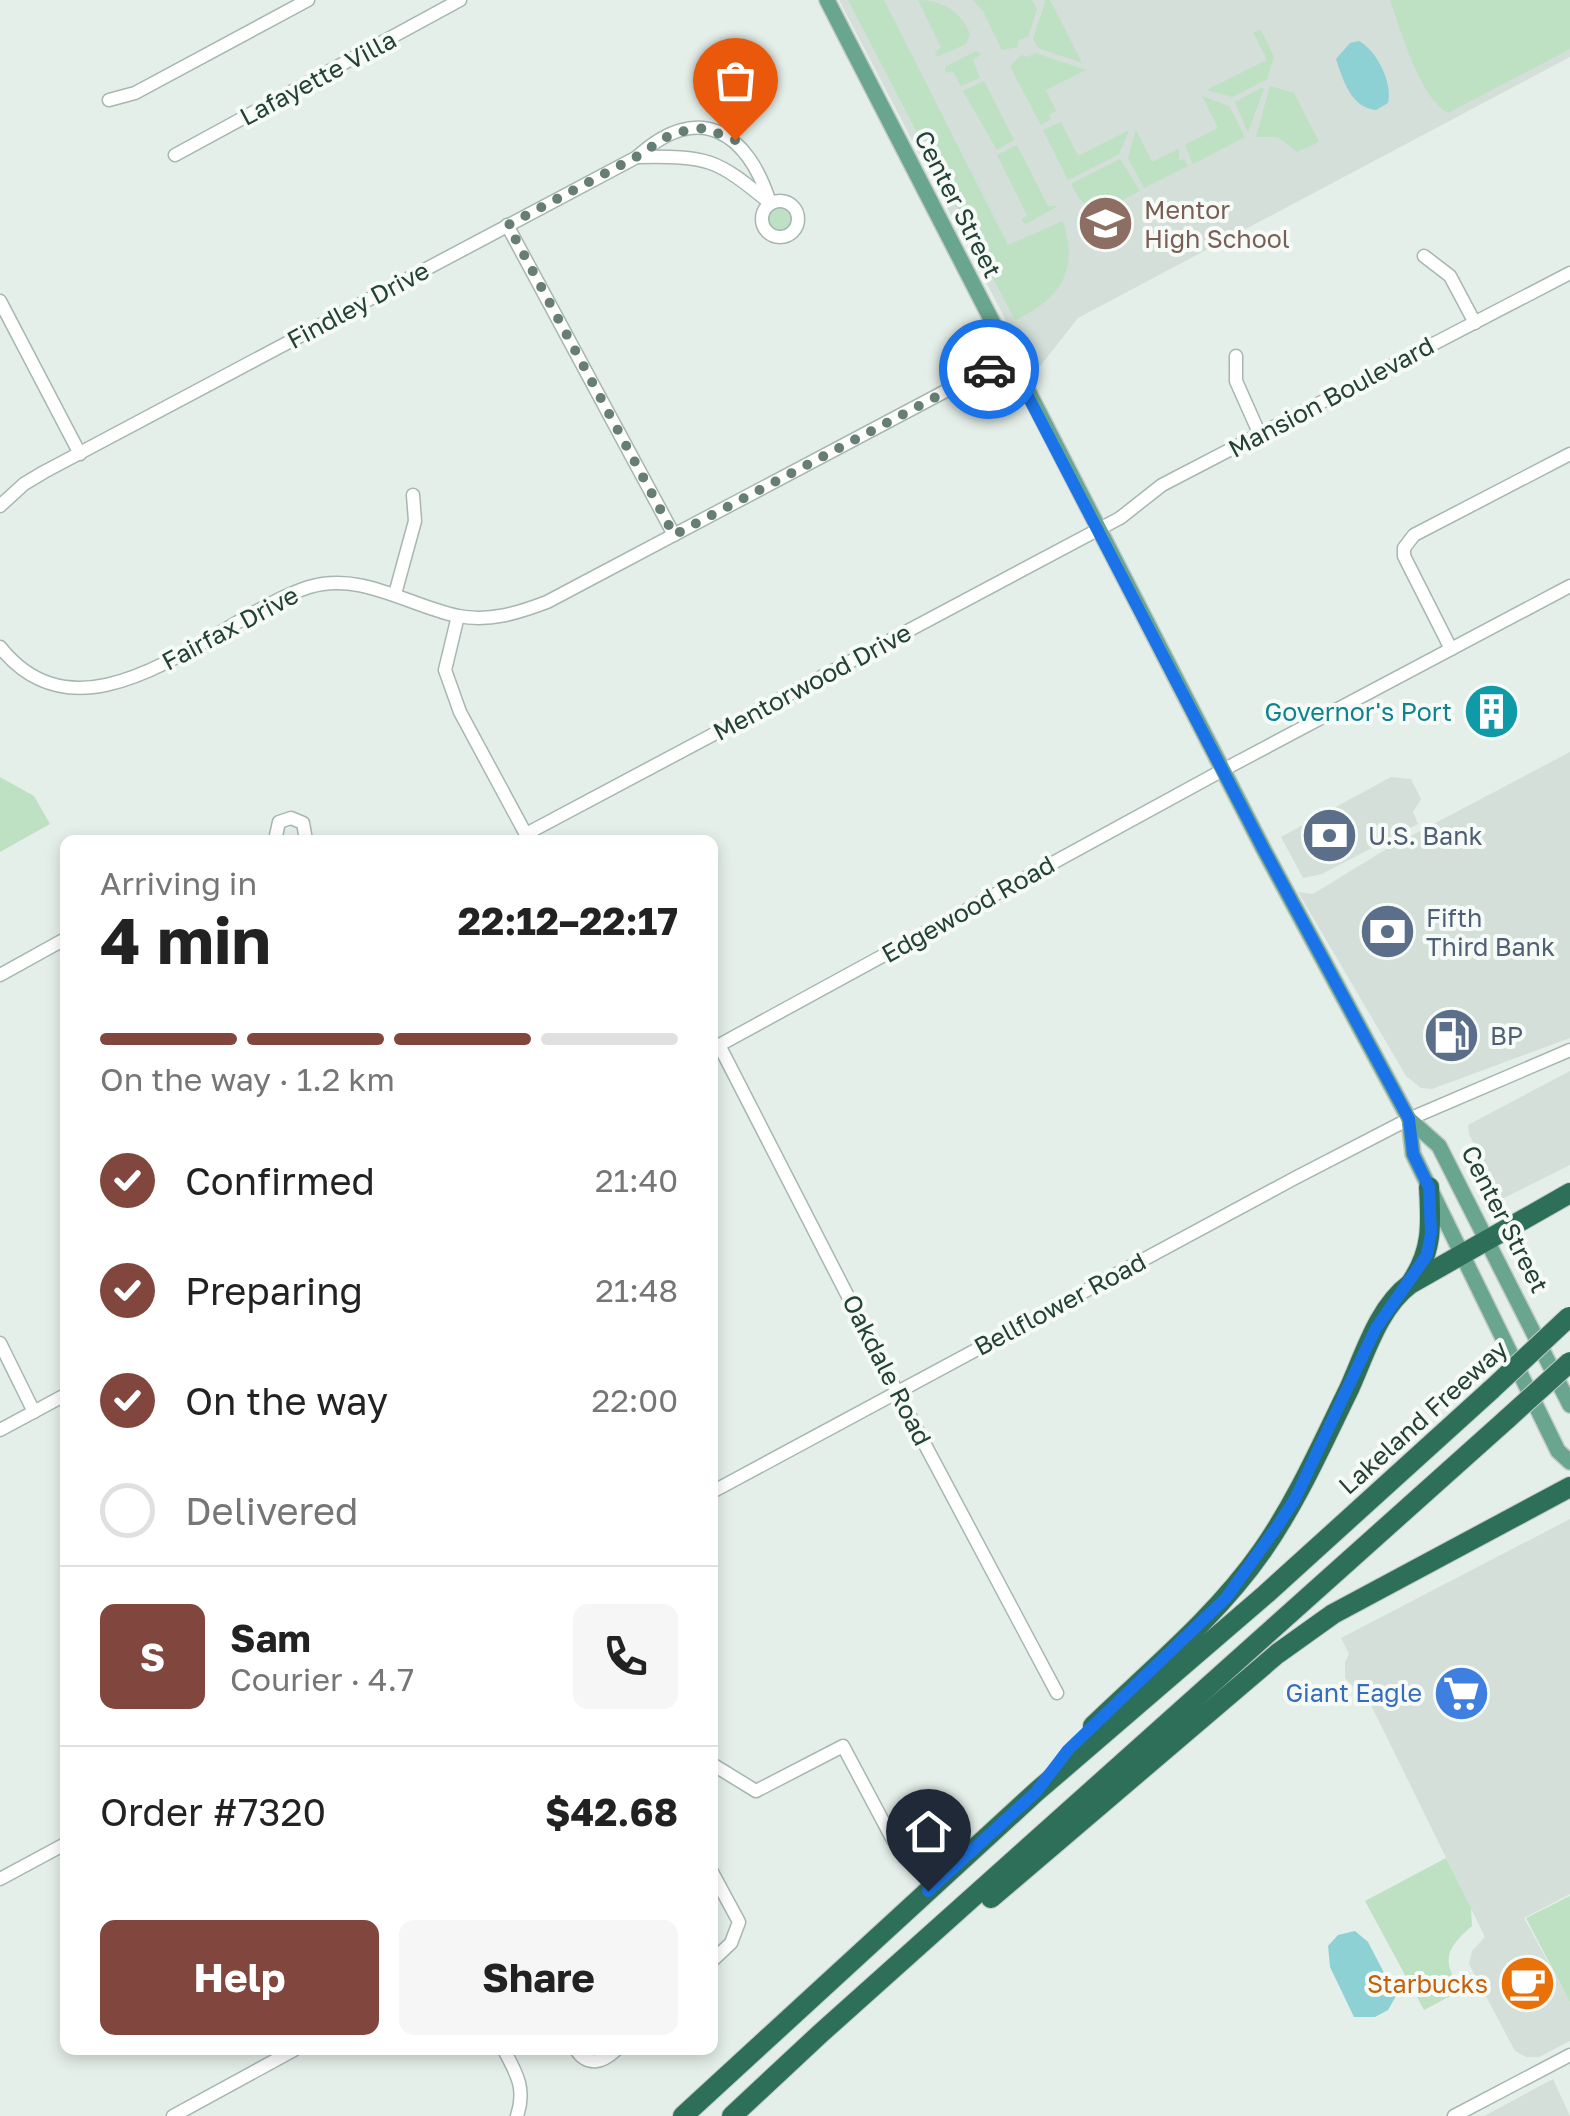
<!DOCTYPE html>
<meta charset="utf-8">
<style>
body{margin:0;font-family:"Golos Text",sans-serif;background:#f6f6f6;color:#222;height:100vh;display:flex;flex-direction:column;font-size:38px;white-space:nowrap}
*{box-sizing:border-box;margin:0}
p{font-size:32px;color:#767676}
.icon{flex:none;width:55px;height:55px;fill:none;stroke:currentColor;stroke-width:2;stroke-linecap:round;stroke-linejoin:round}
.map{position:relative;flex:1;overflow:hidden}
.details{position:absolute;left:60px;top:835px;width:658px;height:1220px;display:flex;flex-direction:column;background:#fff;border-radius:15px;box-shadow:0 5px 15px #0003}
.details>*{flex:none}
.pin{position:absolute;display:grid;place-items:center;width:85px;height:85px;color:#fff;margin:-102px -42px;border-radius:50% 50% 50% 0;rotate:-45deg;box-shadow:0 0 10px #0007}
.pin .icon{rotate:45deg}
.courier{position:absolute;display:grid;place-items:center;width:100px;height:100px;margin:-50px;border:8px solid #1a73e8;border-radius:50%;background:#fff;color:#222;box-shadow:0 2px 12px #0007}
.head em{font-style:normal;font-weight:700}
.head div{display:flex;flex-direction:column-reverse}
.head{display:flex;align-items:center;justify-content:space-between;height:170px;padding:0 40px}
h1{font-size:65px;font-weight:700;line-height:75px}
.bar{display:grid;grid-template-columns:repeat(4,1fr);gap:15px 10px;align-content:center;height:120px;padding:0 40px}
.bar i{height:12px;border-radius:8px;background:#e0e0e0}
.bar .current{background:#81463d}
.bar p{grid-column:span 4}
.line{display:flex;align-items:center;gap:25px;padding:0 40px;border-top:2px solid #e0e0e0}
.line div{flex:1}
.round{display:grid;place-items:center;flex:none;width:105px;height:105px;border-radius:15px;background:#f6f6f6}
ol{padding:0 40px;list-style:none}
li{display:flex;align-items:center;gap:30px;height:110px}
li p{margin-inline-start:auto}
li .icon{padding:10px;border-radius:50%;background:#81463d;color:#fff;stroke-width:4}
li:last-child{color:#767676}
li i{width:55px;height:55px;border:5px solid #e0e0e0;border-radius:50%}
.action{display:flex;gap:20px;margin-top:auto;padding:20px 40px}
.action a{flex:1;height:115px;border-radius:15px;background:#81463d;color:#fff;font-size:40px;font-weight:700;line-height:115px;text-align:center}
.action a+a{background:#f6f6f6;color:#222}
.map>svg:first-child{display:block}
.built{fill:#d3dfd8}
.green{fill:#bee0c3}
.water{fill:#8dd1d4}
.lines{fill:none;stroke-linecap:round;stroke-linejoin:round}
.minor-casing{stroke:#a7b7b0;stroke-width:15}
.major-casing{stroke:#c1cac7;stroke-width:18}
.highway-casing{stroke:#c1cac7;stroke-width:22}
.minor{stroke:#fff;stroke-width:12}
.major{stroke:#69a58f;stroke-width:15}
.highway{stroke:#2e6f5a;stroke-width:20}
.highway-bridge-casing{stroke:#c1cac7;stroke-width:22;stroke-linecap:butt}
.highway-bridge{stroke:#2e6f5a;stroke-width:20}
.done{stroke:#677e75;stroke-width:10;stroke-dasharray:0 18}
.route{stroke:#1a73e8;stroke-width:12}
.labels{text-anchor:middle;stroke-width:8;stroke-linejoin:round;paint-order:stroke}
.street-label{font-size:25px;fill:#234136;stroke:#f6fbf8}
.education-label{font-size:25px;fill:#785e54;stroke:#f6fbf8;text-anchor:start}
.culture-label{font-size:25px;fill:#0d838f;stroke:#f6fbf8;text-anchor:end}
.service-label{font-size:25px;fill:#4e5e75;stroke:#f6fbf8;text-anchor:start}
.shop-label{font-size:25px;fill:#366cbe;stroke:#f6fbf8;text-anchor:end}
.food-label{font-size:25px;fill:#c56008;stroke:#f6fbf8;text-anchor:end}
</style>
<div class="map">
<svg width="1570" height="2116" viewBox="0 0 1570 2116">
<rect width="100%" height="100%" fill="#e5efe9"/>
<g class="built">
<path d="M839 0H1570V57L1078 318 1034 374Z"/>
<path d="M1570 752V1038L1432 1089 1421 1088 1406 1076 1298 892 1313 894 1388 848Z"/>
<path d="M1391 777 1411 779 1421 799 1413 812 1418 824 1322 874 1303 878 1281 837Z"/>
<path d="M1570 1071V1165L1502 1199 1469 1134 1468 1125Z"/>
<path d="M1570 1519V1894L1524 1918 1570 2002V2041L1539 2057H1526L1515 2051 1469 1964 1472 1951 1485 1937 1371 1705 1345 1678V1662L1349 1654 1341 1638Z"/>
<path d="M1553 2079 1570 2116H1484Z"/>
</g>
<g class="green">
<path d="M848 0H884L1008 245 1063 221C1079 272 1060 299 1015 320Z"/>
<path d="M918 0C941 0 961 11 970 34L966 44 937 57 935 53 941 47Z"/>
<path d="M973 0H1032L1037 9 1028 37 1019 40 1017 47 1002 50 983 11Z"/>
<path d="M1046 0H1050L1082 63 1038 48 1033 39Z"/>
<path d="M1390 0H1570V49L1448 113C1420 98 1401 31 1390 0Z"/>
<path d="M1261 30 1274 57 1267 79 1232 97 1207 90 1267 60 1253 32Z"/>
<path d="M976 51 981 54 973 60 980 78 961 86 953 71 945 73V67Z"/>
<path d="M1035 53 1086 70 1046 90 1056 111 1049 115 1051 119 1041 125 1010 66 1021 55 1028 57Z"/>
<path d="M984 81 1014 140 997 150 963 91Z"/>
<path d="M1270 86 1294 93 1319 142 1297 152 1278 137H1256Z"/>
<path d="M1261 88 1264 89 1248 132 1235 102Z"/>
<path d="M1202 96 1229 106 1245 137 1193 164 1185 145 1218 128Z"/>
<path d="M1061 122 1078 156 1129 130 1119 154 1068 180 1043 130Z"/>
<path d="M1136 130 1152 162 1179 149V161L1184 159 1188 166 1144 188 1128 158Z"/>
<path d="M1017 145 1048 206H1058L1026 224 1021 220 1027 215 997 155Z"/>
<path d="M1120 159 1140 191C1105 208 1093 227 1071 184Z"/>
<circle cx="780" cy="219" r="14"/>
<path d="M0 777 34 796 50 824 0 852Z"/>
<path d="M1446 1858 1471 1908 1472 1926C1445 1950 1442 1958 1460 1991L1424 2010 1365 1901Z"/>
<path d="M1570 1896V2002L1526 1918Z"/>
</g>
<g class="water">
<path d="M1359 41C1377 51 1393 83 1388 103L1376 110C1351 108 1343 80 1336 59L1350 43Z"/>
<path d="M1355 1931 1368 1942 1396 1996 1388 2010 1375 2017H1354L1330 1967 1328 1946 1338 1935Z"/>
</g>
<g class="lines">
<defs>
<g id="minor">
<path d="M109 100 135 93 308 0"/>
<path d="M175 155 460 0"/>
<path d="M637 157C709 156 715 158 770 203"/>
<circle cx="780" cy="219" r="18"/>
<path d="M507 225 674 535"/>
<path d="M1424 256 1450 276 1475 323"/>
<path d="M0 301 80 454"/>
<path d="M1236 356V381L1260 435"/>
<path d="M0 506 24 484 44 472 637 157C699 100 748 132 770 203"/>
<path d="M395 594 415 521 413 495"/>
<path d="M458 616 445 670 460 712 529 840"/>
<path d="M0 647C87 756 218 616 309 587 361 571 409 606 458 616 490 622 518 613 547 602L1008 358"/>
<path d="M1451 649 1404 556V548L1414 535 1570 454"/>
<path d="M526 834 1120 518 1162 485 1570 273"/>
<path d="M275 840 279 822 291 818 303 823 306 840"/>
<path d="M0 975 65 939"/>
<path d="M719 1045 897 1392 1057 1693"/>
<path d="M712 1049 1223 770 1570 586"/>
<path d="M0 1343 34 1412"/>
<path d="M0 1430 65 1395"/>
<path d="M712 1492 1295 1178 1409 1119 1570 1050"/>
<path d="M712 1764 756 1791 843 1746 893 1840"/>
<path d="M712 1872 739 1922 731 1943 712 1961"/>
<path d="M0 1879 65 1844"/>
<path d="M504 2050C517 2074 526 2089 517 2116"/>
<path d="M576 2050C588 2067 602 2063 616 2050"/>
<path d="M173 2116 294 2050"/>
<path d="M1454 2116 1570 2055"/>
</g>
<g id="major">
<path d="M827 0 1264 850 1409 1119 1439 1146 1570 1405"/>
<path d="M1409 1119 1413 1154 1558 1451 1570 1462"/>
</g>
<g id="highway">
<path d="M1412 1281C1433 1250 1431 1223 1429 1187"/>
<path d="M1093 1726C1151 1670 1216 1617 1262 1551 1297 1501 1322 1444 1349 1389 1365 1354 1378 1308 1410 1284L1570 1193"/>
<path d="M991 1898 1277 1654 1333 1614 1570 1487"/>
<path d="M683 2116 1036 1792 1266 1594 1492 1389"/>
<path d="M732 2116 821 2033 1507 1419"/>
</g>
</defs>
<use href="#minor" class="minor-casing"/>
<use href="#major" class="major-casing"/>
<use href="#highway" class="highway-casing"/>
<use href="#minor" class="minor"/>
<use href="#major" class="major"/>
<use href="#highway" class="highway"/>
<defs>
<g id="highway-bridge">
<path d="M1492 1389 1569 1317"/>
<path d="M1507 1419 1570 1362"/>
</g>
</defs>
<use href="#highway-bridge" class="highway-bridge-casing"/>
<use href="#highway-bridge" class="highway-bridge"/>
</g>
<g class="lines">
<path class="done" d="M735 140 704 128 673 133 636 157 508 225 674 535 989 369"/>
<path class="route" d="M928 1891 1036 1792 1068 1750 1226 1598 1279 1524 1295 1499 1376 1328 1427 1255 1431 1233 1429 1187 1413 1154 1409 1119 1264 850 1008 358 989 369"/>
</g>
<defs>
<symbol id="school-disc" viewBox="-11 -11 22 22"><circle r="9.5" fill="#8d6e63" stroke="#f6fbf8"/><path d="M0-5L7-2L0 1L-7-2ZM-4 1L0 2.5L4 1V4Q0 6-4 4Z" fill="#fff"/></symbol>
<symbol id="building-disc" viewBox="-11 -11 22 22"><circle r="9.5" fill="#0f9aa8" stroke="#f6fbf8"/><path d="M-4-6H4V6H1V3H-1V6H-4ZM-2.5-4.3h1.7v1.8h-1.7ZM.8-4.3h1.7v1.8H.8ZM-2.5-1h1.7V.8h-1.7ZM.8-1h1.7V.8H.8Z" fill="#fff"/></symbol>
<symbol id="bank-disc" viewBox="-11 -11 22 22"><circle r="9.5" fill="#5c6f8a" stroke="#f6fbf8"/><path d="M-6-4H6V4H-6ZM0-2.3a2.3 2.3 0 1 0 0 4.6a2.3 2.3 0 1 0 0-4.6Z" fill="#fff"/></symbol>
<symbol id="fuel-disc" viewBox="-11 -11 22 22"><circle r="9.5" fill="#5c6f8a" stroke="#f6fbf8"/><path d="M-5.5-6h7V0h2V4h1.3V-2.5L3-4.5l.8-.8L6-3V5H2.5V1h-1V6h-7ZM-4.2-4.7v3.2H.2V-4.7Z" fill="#fff"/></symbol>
<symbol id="supermarket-disc" viewBox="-11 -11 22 22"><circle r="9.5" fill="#3f7fe0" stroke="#f6fbf8"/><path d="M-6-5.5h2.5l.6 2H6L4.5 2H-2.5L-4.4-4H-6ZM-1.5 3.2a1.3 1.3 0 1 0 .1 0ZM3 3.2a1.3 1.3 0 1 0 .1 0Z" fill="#fff"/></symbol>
<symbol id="cafe-disc" viewBox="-11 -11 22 22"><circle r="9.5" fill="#e8710a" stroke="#f6fbf8"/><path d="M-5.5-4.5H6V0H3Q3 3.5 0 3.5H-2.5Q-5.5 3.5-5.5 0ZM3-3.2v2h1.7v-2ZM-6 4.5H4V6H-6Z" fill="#fff"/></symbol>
</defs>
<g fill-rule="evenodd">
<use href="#school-disc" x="1074" y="192" width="63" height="63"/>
<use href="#building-disc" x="1460" y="680" width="63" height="63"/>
<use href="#bank-disc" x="1298" y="804" width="63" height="63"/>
<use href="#bank-disc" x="1356" y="900" width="63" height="63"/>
<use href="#fuel-disc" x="1420" y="1004" width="63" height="63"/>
<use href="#supermarket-disc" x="1430" y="1662" width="63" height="63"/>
<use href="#cafe-disc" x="1496" y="1952" width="63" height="63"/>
</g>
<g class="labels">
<g class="street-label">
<text transform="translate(318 78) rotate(-28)" y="9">Lafayette Villa</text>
<text transform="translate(958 204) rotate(63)" y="9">Center Street</text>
<text transform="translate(358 305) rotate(-28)" y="9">Findley Drive</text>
<text transform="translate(1331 397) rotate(-28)" y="9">Mansion Boulevard</text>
<text transform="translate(230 628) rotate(-28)" y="9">Fairfax Drive</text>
<text transform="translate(812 682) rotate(-28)" y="9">Mentorwood Drive</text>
<text transform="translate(968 909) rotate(-29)" y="9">Edgewood Road</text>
<text transform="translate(1505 1219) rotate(63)" y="9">Center Street</text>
<text transform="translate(1060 1304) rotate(-28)" y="9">Bellflower Road</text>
<text transform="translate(887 1370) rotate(63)" y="9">Oakdale Road</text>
<text transform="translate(1423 1417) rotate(-42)" y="9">Lakeland Freeway</text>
</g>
<g class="education-label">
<text x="1144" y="219">Mentor<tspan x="1144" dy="29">High School</tspan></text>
</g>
<g class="culture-label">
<text x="1452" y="721">Governor's Port</text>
</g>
<g class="service-label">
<text x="1368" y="845">U.S. Bank</text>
<text x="1426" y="927">Fifth<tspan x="1426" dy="29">Third Bank</tspan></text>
<text x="1490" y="1045">BP</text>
</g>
<g class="shop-label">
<text x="1422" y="1702">Giant Eagle</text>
</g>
<g class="food-label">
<text x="1488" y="1993">Starbucks</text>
</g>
</g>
</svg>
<div class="pin" style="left:735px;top:140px;background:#ea580c"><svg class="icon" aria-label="bag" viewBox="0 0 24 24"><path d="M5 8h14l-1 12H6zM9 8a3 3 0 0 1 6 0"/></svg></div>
<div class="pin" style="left:928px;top:1891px;background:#1f2937"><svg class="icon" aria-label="home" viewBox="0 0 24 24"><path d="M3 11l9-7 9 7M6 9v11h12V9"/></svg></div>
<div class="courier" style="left:989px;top:369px"><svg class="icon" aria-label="car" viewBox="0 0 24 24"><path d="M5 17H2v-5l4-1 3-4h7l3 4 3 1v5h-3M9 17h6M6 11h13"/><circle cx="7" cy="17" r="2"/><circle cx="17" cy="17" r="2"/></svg></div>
<section class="details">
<div class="head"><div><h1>4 min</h1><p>Arriving in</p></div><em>22:12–22:17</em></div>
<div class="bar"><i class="current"></i><i class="current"></i><i class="current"></i><i></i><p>On the way · 1.2 km</p></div>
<ol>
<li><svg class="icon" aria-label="check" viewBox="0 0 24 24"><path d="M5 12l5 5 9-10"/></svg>Confirmed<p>21:40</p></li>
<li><svg class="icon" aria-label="check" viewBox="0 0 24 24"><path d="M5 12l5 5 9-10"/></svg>Preparing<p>21:48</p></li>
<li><svg class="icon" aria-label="check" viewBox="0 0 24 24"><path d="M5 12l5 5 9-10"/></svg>On the way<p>22:00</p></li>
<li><i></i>Delivered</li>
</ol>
<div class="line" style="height:180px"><b class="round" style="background:#81463d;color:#fff">S</b><div><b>Sam</b><p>Courier · 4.7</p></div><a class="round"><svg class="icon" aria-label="phone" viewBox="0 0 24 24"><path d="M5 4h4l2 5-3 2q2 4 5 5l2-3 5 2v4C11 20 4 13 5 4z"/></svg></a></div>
<div class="line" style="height:130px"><div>Order #7320</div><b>$42.68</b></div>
<div class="action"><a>Help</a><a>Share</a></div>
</section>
</div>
